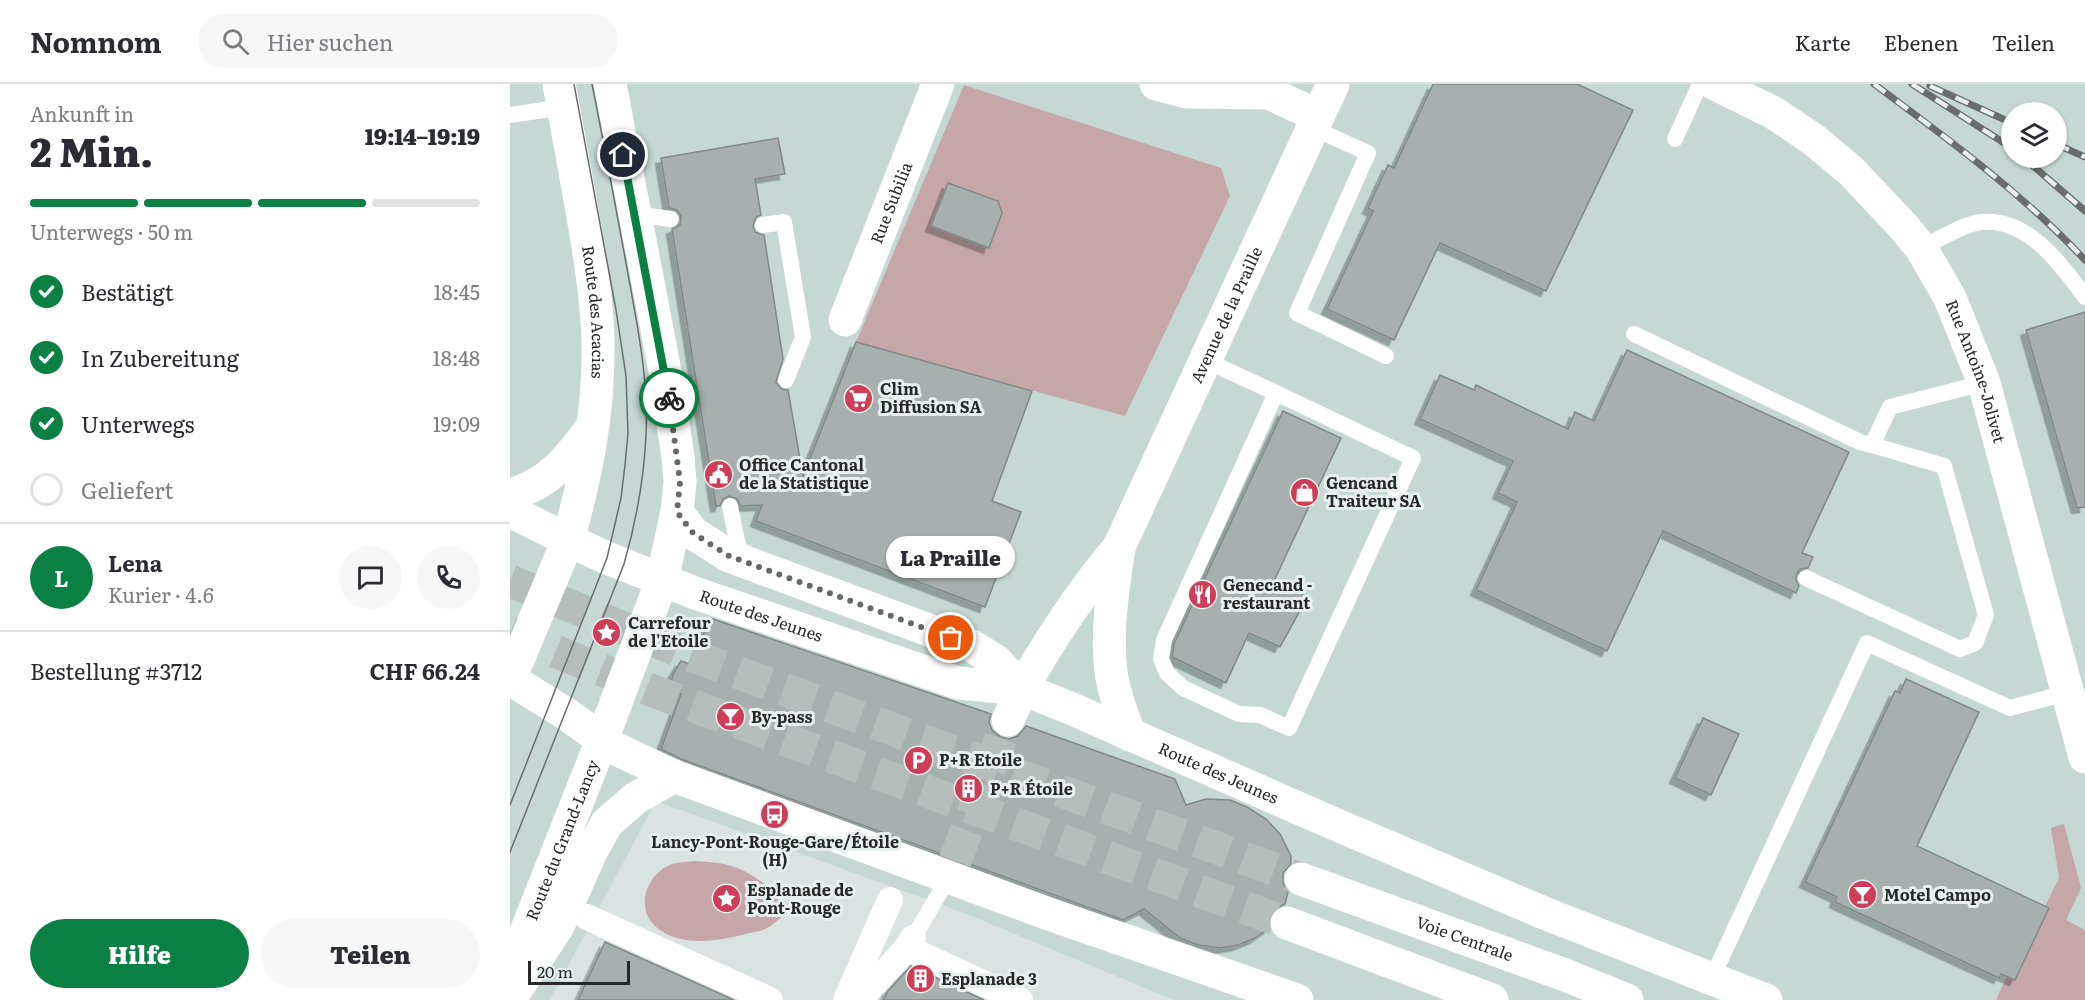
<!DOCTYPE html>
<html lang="de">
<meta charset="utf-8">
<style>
body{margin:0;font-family:Literata,serif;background:#f7f7f7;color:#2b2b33;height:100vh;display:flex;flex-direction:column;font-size:22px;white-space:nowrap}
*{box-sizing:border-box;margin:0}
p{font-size:20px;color:#7c7c81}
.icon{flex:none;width:33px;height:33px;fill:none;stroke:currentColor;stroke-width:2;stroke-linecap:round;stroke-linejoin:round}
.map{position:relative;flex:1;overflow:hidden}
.drawer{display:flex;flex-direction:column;background:#fff;width:510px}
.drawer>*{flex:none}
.buttons{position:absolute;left:1491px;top:18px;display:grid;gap:12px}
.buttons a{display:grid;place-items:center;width:66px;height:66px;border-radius:50%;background:#fff;box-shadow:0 2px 4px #0004;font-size:30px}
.scale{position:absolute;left:18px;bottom:15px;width:102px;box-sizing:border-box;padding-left:6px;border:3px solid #262928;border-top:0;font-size:16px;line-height:21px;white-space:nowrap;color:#262928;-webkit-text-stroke:4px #e7f0ee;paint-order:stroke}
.pin{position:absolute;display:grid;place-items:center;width:51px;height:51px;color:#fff;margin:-26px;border:3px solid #fff;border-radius:50%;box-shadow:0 2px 6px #0007}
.courier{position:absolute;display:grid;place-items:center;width:60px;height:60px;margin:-30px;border:4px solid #0b8043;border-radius:50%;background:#fff;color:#222;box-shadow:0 2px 8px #0007}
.bubble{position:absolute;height:42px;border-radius:21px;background:#fff;box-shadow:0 2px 4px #0004;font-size:20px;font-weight:800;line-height:42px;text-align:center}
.overview em{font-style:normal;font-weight:800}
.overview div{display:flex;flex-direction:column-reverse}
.overview{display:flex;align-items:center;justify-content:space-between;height:102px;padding:0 30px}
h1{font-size:39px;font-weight:800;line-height:45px}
.bar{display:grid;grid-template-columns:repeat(4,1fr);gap:9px 6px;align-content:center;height:72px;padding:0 30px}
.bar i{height:8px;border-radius:4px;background:#e1e1e2}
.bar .active{background:#0b8043}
.bar p{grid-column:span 4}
.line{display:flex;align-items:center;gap:15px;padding:0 30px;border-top:2px solid #e1e1e2}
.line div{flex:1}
.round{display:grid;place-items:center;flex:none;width:63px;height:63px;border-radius:32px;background:#f7f7f7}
ol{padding:0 30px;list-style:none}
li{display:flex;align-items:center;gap:18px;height:66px}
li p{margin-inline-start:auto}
li .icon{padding:6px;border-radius:50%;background:#0b8043;color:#fff;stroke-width:4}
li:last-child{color:#7c7c81}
li i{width:33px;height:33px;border:3px solid #e1e1e2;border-radius:50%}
.action{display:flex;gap:12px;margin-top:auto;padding:12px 30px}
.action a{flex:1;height:69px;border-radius:36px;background:#0b8043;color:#fff;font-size:24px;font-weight:800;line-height:69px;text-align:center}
.action a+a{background:#f7f7f7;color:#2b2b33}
header{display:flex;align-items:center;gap:36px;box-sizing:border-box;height:84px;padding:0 30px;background:#fff;border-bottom:2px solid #e1e1e2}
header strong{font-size:28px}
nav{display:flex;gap:33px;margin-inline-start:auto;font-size:21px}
.search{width:420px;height:54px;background:#f7f7f7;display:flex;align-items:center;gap:15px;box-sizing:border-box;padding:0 21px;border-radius:33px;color:#7c7c81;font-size:22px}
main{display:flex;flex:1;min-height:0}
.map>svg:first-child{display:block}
.built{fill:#c5d8d4;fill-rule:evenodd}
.green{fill:#c6a7a9}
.building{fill:#a7b0ae;stroke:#818987;stroke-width:1.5;filter:url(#shadow)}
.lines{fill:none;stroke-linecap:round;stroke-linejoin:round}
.primary-tunnel{stroke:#b6bebc;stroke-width:33;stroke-dasharray:33 16;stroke-linecap:butt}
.service{stroke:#fff;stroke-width:16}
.pedestrian{stroke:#fff;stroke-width:26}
.minor{stroke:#fff;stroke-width:33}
.tertiary{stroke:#fff;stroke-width:33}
.secondary{stroke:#fff;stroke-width:33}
.primary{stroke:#fff;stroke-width:33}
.tram{stroke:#696e6d;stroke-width:1.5}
.rail-casing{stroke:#696e6d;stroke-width:7}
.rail{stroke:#e7f0ee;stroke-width:4.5;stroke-dasharray:14;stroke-linecap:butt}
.done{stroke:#656a69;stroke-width:6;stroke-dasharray:0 10.8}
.route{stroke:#0b8043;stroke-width:8}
.labels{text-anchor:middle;stroke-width:6;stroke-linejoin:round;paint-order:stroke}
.street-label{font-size:16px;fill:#262928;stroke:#e7f0ee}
.poi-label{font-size:16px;font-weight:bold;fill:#262928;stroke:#e7f0ee;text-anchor:start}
</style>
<header>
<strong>Nomnom</strong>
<div class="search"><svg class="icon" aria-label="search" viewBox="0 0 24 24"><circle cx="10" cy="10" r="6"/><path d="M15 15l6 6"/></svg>Hier suchen</div>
<nav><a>Karte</a><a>Ebenen</a><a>Teilen</a></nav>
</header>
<main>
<section class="drawer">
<div class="overview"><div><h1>2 Min.</h1><p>Ankunft in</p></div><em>19:14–19:19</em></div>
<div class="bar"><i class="active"></i><i class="active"></i><i class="active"></i><i></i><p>Unterwegs · 50 m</p></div>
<ol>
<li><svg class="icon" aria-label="check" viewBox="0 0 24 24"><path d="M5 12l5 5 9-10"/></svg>Bestätigt<p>18:45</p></li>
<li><svg class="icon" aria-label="check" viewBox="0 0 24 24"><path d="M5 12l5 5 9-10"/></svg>In Zubereitung<p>18:48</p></li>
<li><svg class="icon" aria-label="check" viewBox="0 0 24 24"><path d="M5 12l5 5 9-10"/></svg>Unterwegs<p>19:09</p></li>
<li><i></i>Geliefert</li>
</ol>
<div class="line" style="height:108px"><b class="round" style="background:#0b8043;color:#fff">L</b><div><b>Lena</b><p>Kurier · 4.6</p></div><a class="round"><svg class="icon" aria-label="chat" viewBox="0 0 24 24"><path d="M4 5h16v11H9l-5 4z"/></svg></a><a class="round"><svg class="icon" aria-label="phone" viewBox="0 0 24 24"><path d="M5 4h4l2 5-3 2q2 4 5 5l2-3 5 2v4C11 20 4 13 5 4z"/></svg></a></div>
<div class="line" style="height:78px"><div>Bestellung #3712</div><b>CHF 66.24</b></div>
<div class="action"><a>Hilfe</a><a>Teilen</a></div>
</section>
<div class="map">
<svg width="1575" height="916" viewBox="0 0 1575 916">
<defs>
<filter id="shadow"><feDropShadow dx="-5.5" dy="5.5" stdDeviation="0" flood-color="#0004"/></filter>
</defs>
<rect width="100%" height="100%" fill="#dae3e1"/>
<path class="built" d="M0 0H1575V916H664L454 829 146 717 40 916H0ZM1502 28H1546V74H1502Z"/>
<g class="green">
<path d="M454 1 711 84 720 112 615 332 346 258Z"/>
<path d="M1554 740 1571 804 1556 836 1575 846V916H1486L1497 892 1505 896 1539 824 1535 822 1549 794 1541 744Z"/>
<path d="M185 777C195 778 205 778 214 780 240 785 263 806 282 824 274 830 266 839 257 844 252 847 245 848 239 849 211 857 170 864 146 843 124 824 137 789 162 780 169 778 178 778 185 777Z"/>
</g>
<g class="building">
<path d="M923 0H1067L1123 26 1036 207 930 159 884 256 817 225 863 127 858 124 878 81 884 84Z"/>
<path d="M268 54 275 90 245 95 251 131 246 133 243 142 245 148 254 151 273 275 266 298 272 305 278 306 293 392 346 258 522 307 482 417 511 428 475 523 246 437 252 421 231 422 227 415 219 412 213 415 210 422H206L162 145 170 141 171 132 167 126 159 124 151 74Z"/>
<path d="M438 99 488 117 492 129 479 164 421 142Z"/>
<path d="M1575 228V423L1567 424 1516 246Z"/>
<path d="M1117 266 1339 368 1292 469 1303 473 1298 484 1290 485 1287 489 1286 496 1289 502 1286 509 1153 447 1097 567 966 506 1007 418 988 409 1003 377 910 335 930 291 964 306 966 301 1058 345 1065 328 1084 337Z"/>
<path d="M773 327 831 354 764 497 798 512 770 563 739 549 716 599 662 573 664 560Z"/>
<path d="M200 534 481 630 479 638 482 646 491 653 499 655 508 652 516 642 665 695 676 721 696 715 720 716 737 723 756 735 770 750 781 772V780L773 789V799L778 808 775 820 765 825 759 833V844L745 854 728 861 710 864 688 861 670 854 634 825 613 836 171 675 151 665 171 610 160 605 163 590 171 577 182 581Z"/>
<path d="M1396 595 1469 628 1407 762 1539 824 1505 896 1491 890 1489 894 1325 818 1327 813 1295 798 1385 607 1390 609Z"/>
<path d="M1193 634 1229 650 1201 711 1165 694Z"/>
<path d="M95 858 224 916H68Z"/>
<path d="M401 882 474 916H373L378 907Z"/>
</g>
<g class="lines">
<g class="primary-tunnel">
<path d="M0 497 172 568 791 795"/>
<path d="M0 549 156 612 777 839"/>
<path d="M445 777 498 636"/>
</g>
<g class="service">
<path d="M0 31 53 23"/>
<path d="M803 44 858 69 787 229 876 272"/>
<path d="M1165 55 1190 0"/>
<path d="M125 130 161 135"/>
<path d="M253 141 274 138 293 253 276 296"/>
<path d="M1411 164C1428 156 1453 140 1471 138 1517 133 1551 180 1575 213"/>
<path d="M1124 250 1350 358 1362 361"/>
<path d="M695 276 766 309 654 556 651 575 657 589 673 604 729 630 750 631 779 644 903 374 766 309"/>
<path d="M220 422 227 457 234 477"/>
<path d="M1296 494 1450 565 1465 559 1476 531 1434 382 1362 361 1380 323 1474 299"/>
<path d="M403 854 439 793"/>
<path d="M1202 894 1357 559 1500 624 1556 609"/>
</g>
<g class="pedestrian">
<path d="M77 833 260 916"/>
<path d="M397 864 510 916"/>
<path d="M336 916 380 816"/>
<path d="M349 916 397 864 403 854"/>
</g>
<g class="minor">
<path d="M646 0 677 8 759 9 808 32"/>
<path id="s1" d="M335 236 428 0"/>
</g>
<g class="tertiary">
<path id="s2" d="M1205 0 1264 29 1304 56 1341 87 1393 142 1411 164 1440 214 1474 299 1575 673"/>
<path d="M0 427 58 456"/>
<path d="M609 463C603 504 596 547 601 588 604 610 612 631 620 651"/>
<path id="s3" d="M512 605C540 555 572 507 609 463L823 0"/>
</g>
<g class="secondary">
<path id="s4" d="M49 0C59 54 69 108 78 162 83 195 88 229 88 262 89 329 76 392 58 456"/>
<path d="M100 0 155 287 168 373 170 398 167 428 152 496"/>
<path d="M0 411C40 399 58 376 82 343"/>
<path d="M167 428 183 449 219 472 462 562 486 577 512 605"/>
<path id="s5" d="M0 888 92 656"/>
<path d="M0 915 48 842 81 768 97 739 126 714 164 692"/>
</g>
<g class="primary">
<path id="s6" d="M0 595 58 456 97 474 185 509 448 599 512 605 560 624 827 741 1034 829 1256 916"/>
<path d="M0 595 55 629 104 664 164 692 539 830 787 916"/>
<path d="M498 636 512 605"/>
<path d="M92 656 152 496"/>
<path id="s7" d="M791 795 1055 891 1117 916"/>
<path d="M777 839 982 916"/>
</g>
<g class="tram">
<path d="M0 721 97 474 111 414 115 381 118 349 116 292 106 226 64 0"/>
<path d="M0 768 114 480C126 438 134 395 136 351 139 293 126 235 116 179 105 119 94 60 82 0"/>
</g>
<defs>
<g id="rail">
<path d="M1364 0C1438 55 1512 109 1575 176"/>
<path d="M1402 0 1502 64"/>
<path d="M1420 2 1502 39"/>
<path d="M1546 60 1575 73"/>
<path d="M1514 74 1575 127"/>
</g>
</defs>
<use href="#rail" class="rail-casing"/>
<use href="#rail" class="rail"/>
</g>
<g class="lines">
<path class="done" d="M159 314 170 398 167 428 183 449 219 472 441 554"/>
<path class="route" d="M113 71 159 314"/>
</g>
<defs>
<symbol id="supermarket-disc" viewBox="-11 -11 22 22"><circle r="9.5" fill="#ce3e58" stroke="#e7f0ee"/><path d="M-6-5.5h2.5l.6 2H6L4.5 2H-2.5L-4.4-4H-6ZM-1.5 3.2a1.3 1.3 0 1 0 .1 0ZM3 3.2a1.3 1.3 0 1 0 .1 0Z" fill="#fff"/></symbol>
<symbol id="civic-disc" viewBox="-11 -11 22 22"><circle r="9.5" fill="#ce3e58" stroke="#e7f0ee"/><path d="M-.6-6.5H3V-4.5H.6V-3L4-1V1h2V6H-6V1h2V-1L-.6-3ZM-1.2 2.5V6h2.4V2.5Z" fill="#fff"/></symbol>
<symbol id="shop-disc" viewBox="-11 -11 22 22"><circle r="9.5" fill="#ce3e58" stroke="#e7f0ee"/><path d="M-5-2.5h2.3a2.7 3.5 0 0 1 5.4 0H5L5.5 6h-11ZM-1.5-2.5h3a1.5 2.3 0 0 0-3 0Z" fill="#fff"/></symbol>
<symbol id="restaurant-disc" viewBox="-11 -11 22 22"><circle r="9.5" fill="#ce3e58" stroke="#e7f0ee"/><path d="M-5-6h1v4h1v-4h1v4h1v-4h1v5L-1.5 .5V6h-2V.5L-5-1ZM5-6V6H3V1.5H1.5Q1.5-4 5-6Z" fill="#fff"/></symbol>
<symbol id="sight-disc" viewBox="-11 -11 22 22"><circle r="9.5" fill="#ce3e58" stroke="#e7f0ee"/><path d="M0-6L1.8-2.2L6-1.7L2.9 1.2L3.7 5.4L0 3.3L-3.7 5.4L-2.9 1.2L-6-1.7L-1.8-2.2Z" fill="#fff"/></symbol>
<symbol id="bar-disc" viewBox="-11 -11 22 22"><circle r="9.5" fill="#ce3e58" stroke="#e7f0ee"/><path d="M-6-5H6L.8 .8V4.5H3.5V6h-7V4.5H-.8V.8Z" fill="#fff"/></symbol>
<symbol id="parking-disc" viewBox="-11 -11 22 22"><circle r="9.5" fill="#ce3e58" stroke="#e7f0ee"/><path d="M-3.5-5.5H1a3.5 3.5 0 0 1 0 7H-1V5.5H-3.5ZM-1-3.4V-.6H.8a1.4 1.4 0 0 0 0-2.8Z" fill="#fff"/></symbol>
<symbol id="building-disc" viewBox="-11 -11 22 22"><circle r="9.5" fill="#ce3e58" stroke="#e7f0ee"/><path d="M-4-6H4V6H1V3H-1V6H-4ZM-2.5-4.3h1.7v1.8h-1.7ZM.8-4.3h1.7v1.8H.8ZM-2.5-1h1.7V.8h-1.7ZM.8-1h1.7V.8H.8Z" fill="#fff"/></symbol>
<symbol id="bus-disc" viewBox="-11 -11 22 22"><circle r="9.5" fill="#ce3e58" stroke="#e7f0ee"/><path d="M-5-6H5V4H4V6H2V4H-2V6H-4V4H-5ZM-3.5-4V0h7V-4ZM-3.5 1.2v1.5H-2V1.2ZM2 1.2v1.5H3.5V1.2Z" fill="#fff"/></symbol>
</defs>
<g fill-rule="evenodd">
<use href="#supermarket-disc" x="332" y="298" width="33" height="33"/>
<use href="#civic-disc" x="192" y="374" width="33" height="33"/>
<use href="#shop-disc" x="778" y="392" width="33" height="33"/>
<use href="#restaurant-disc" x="676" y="494" width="33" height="33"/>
<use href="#sight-disc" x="80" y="532" width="33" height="33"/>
<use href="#bar-disc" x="204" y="616" width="33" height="33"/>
<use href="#parking-disc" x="392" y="660" width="33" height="33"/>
<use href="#building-disc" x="442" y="688" width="33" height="33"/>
<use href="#bus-disc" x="248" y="714" width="33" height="33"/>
<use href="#bar-disc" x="1336" y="794" width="33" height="33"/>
<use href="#sight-disc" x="200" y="798" width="33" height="33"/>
<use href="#building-disc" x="394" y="878" width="33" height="33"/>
</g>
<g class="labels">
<g class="street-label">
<text dy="6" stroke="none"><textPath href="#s1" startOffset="126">Rue Subilia</textPath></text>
<text dy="6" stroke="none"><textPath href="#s4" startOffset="231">Route des Acacias</textPath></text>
<text dy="6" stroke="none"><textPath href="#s3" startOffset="428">Avenue de la Praille</textPath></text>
<text dy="6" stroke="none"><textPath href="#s2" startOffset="402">Rue Antoine-Jolivet</textPath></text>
<text dy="6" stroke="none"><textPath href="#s6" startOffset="358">Route des Jeunes</textPath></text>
<text dy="6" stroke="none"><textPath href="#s6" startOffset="844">Route des Jeunes</textPath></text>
<text dy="6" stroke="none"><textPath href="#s5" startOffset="142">Route du Grand-Lancy</textPath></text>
<text dy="6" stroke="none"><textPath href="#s7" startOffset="174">Voie Centrale</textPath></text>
</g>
<g class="poi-label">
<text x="370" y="311">Clim<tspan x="370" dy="18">Diffusion SA</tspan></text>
<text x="229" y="387">Office Cantonal<tspan x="229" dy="18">de la Statistique</tspan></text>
<text x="816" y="405">Gencand<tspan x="816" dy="18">Traiteur SA</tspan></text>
<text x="713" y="507">Genecand -<tspan x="713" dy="18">restaurant</tspan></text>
<text x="118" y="545">Carrefour<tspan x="118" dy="18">de l'Etoile</tspan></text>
<text x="241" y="639">By-pass</text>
<text x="429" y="682">P+R Etoile</text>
<text x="480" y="711">P+R Étoile</text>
<text x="265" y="764" text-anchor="middle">Lancy-Pont-Rouge-Gare/Étoile<tspan x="265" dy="18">(H)</tspan></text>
<text x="237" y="812">Esplanade de<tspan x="237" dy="18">Pont-Rouge</tspan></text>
<text x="1374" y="817">Motel Campo</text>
<text x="431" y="901">Esplanade 3</text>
</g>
</g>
</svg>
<div class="buttons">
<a><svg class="icon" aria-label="layers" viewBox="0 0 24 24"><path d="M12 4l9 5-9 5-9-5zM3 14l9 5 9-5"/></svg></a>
</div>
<div class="scale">20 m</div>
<div class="pin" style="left:441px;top:554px;background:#ea580c"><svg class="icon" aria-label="bag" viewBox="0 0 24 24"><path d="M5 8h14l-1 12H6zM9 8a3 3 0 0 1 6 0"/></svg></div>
<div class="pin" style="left:113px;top:71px;background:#1f2937"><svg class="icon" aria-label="home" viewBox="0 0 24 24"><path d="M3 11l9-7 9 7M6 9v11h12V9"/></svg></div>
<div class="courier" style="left:159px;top:314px"><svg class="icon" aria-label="bike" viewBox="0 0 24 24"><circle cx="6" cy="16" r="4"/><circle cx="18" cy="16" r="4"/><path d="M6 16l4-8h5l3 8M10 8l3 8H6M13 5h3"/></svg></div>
<div class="bubble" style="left:376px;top:452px;width:129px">La Praille</div>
</div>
</main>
